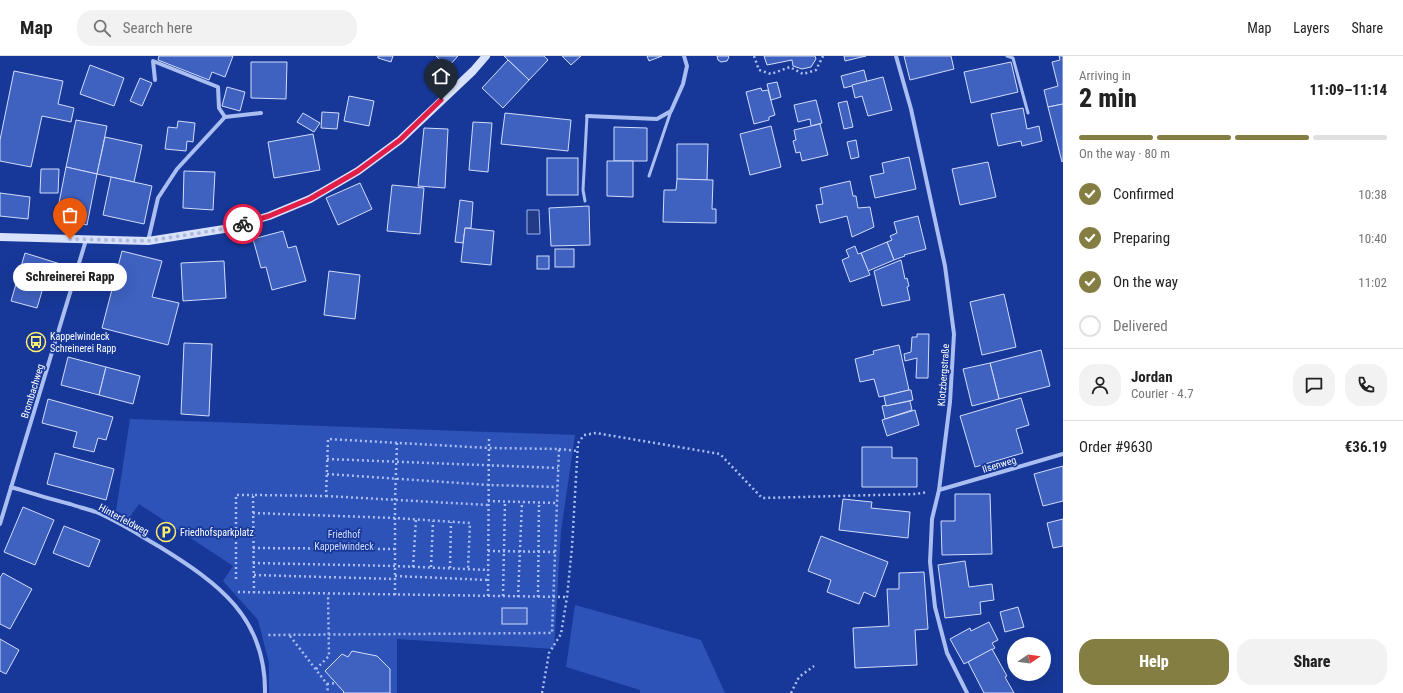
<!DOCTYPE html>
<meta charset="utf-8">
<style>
body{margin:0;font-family:"Roboto Condensed",sans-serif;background:#f2f2f2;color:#222;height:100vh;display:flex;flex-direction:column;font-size:15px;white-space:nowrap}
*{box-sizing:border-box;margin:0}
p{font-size:13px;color:#767676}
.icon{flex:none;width:22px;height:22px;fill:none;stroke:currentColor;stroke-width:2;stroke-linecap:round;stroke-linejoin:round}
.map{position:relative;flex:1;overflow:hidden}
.side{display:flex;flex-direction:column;background:#fff;width:340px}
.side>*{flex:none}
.needle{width:26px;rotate:77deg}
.fabs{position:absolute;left:1007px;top:581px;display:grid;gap:8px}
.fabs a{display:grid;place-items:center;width:44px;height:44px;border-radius:50%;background:#fff;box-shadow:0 4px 16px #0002;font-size:20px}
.pin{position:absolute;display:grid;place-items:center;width:34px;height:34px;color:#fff;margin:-41px -17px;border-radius:50% 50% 50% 0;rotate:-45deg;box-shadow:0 0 4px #0007}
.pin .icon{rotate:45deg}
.courier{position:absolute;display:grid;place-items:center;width:40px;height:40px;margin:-20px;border:3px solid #e11d48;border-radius:50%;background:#fff;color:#222;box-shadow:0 1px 5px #0007}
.bubble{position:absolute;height:28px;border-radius:14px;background:#fff;box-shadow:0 4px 16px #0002;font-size:13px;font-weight:800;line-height:28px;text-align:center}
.summary em{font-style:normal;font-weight:800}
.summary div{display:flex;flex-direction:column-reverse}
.summary{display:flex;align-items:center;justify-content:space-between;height:68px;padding:0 16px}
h1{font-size:26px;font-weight:800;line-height:30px}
.bar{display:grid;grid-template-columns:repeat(4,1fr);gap:6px 4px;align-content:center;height:48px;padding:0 16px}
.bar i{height:5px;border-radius:3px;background:#e0e0e0}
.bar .selected{background:#857e43}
.bar p{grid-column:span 4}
.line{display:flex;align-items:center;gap:10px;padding:0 16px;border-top:1px solid #e0e0e0}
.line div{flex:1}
.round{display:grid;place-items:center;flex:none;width:42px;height:42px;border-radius:16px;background:#f2f2f2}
ol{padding:0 16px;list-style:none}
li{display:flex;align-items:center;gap:12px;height:44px}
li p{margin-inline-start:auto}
li .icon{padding:4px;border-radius:50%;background:#857e43;color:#fff;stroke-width:4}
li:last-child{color:#767676}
li i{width:22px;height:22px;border:2px solid #e0e0e0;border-radius:50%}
.cta{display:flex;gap:8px;margin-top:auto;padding:8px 16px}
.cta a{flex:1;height:46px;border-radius:16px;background:#857e43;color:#fff;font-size:16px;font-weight:800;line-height:46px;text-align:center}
.cta a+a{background:#f2f2f2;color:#222}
header{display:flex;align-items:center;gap:24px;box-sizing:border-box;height:56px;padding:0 20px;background:#fff;border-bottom:1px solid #e0e0e0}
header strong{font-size:19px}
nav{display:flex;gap:22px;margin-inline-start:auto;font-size:14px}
.search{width:280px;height:36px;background:#f2f2f2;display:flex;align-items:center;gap:10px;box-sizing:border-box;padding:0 14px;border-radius:16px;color:#767676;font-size:15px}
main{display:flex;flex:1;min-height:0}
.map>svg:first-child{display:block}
.green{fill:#2d52b8}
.water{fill:#233b85;stroke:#9db5f4}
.building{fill:#3f61c0;stroke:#d2ddfc}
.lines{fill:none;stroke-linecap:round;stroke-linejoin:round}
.path{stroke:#aabef2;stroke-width:2.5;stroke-dasharray:2 3;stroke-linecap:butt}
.lane{stroke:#aabef2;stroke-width:3}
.street{stroke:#aabef2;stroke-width:4}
.secondary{stroke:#d9e2fc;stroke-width:8}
.done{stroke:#aeb9db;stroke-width:4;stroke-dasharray:0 7.2}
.route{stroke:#e11d48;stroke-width:5}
.labels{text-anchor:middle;stroke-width:3.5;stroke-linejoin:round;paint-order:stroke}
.poi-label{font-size:10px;fill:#fff;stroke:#173898;text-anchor:start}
.street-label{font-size:10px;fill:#fff;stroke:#173898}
.park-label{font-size:10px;fill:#d2ddfc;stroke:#173898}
</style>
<header>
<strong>Map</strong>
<div class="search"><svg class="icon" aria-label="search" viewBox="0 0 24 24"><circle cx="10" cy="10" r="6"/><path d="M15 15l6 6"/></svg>Search here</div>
<nav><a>Map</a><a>Layers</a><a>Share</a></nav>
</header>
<main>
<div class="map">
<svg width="1063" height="637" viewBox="0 0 1063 637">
<rect width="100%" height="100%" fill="#173898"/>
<g class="green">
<path d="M130 363 575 379 561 475 554 593 397 583V637H269V607L258 564 223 525 233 510 139 448 129 462 116 455Z"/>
<path d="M575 549 701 584 725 637H640V634L566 611Z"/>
</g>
<path class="water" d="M527 154H539L540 178H527Z"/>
<g class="building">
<path d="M159 0H233L225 21 212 16 209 24 158 4Z"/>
<path d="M378 0H393L391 6 378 2Z"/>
<path d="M436 0H458L448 11Z"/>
<path d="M504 0H544L548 4 529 24Z"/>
<path d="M562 0H581L571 9Z"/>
<path d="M647 0H662L649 5Z"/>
<path d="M717 0H728L729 1 727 5 721 6 718 4Z"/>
<path d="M764 0H815L816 3 811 11 802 13 793 10 792 4 767 9Z"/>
<path d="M844 0H866L845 5Z"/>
<path d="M904 0H951L954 13 910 24Z"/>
<path d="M1059 0H1063V48L1048 51 1044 34 1058 30 1052 6 1060 4Z"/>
<path d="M508 4 529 24 503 52 482 32Z"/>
<path d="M251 6H287L286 43 251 42Z"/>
<path d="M1011 6 1018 36 971 47 964 16Z"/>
<path d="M90 9 124 22 114 50 80 38Z"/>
<path d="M864 14 867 26 844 32 841 20Z"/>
<path d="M14 15 63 25 58 48 74 52 71 66 42 60 31 111 0 105V84Z"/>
<path d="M883 21 892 54 868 60 862 40 855 42 852 29Z"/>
<path d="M140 22 152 27 142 50 130 45Z"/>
<path d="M777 26 781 41 771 44 767 28Z"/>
<path d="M227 31 245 36 240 55 222 50Z"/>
<path d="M761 32 762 35 768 34 775 59 769 61V64L754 68 746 36Z"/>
<path d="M349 40 374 45 369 70 344 65Z"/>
<path d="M816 44 822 67 811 70 810 63 798 66 794 49Z"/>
<path d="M847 45 853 71 844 73 838 47Z"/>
<path d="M1063 48V105L1062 106 1048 51Z"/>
<path d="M1023 52 1027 73 1039 70 1042 85 1022 90 1021 85 998 90 991 58Z"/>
<path d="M322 56 339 57 337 73 321 72Z"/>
<path d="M303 57 320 67 314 76 297 66Z"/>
<path d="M505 57 571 64 568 95 501 88Z"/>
<path d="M76 64 107 70 97 118 66 111Z"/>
<path d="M178 65 195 67 193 86 187 85 186 95 165 93 168 71 177 72Z"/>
<path d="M473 66 492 67 488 116 469 114Z"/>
<path d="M820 68 828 99 802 105 800 96 796 97 793 85 796 84 794 74Z"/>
<path d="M771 70 781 111 750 119 740 78Z"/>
<path d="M614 71 647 72V105H614Z"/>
<path d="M424 72 448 73 445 132 418 130Z"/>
<path d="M313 78 320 114 274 122 268 86Z"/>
<path d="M105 81 142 89 134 126 97 118Z"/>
<path d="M856 84 859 101 851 103 847 86Z"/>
<path d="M677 88H708L707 124 677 123Z"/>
<path d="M909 101 916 133 875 142 870 120 884 117 882 107Z"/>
<rect x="547" y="102" width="31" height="37"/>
<path d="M607 105H633V141L607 140Z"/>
<path d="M988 106 996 141 960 149 952 113Z"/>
<path d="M66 111 97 118 87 169 56 162Z"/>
<path d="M41 113H59L58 137H40Z"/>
<path d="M184 115 215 116 213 154 183 152Z"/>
<path d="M111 121 152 130 144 168 103 159Z"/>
<path d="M677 123 713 124 712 153H716V167L663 166 664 134H676Z"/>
<path d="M850 125 853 140H856L858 152 870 151 874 171 852 181 847 160 820 167 816 149 823 148 820 132Z"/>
<path d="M360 127 372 153 338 169 326 142Z"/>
<path d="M392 129 424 132 420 178 387 175Z"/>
<path d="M0 137 30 141 28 163 0 160Z"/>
<path d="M460 144 473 146 471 172H465L463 187 455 186Z"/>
<path d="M589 150 590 189 551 190 549 152Z"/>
<path d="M918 160 926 193 904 199 905 200 894 204 887 186 892 184 890 180 897 177 894 166Z"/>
<path d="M465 172 494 175 491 209 461 206Z"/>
<path d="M283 175 288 192 296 190 306 225 272 234 266 211 261 212 253 183Z"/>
<path d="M887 186 894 204 868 215 861 197Z"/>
<path d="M855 190 858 198 861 197 870 219 850 226 842 204 849 201 846 194Z"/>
<rect x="555" y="193" width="19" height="18"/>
<path d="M122 195 162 205 152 241 179 247 168 289 102 272Z"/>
<path d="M25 197 70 211 65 231 45 225 37 252 11 245Z"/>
<rect x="537" y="200" width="12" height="13"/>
<path d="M901 204 905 223 907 222 909 230 907 231 910 244 882 250 874 215Z"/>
<path d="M224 205 226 242 183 245 181 207Z"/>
<path d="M329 215 360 219 355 263 324 259Z"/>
<path d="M1004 238 1016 291 982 299 970 246Z"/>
<path d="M917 278H929L928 322H916L917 302 905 305 904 298 911 296 912 281H917Z"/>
<path d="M184 287 212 288 209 360 181 358Z"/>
<path d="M899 289 909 334 879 341 874 323 860 326 855 303 874 298 873 295Z"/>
<path d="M1041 294 1050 330 999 343 990 307Z"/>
<path d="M68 301 106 311 99 339 61 329Z"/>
<path d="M990 307 999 343 972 350 963 313Z"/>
<path d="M106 311 140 320 133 348 99 339Z"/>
<path d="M909 334H911L913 344 886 350 884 340Z"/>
<path d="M1021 342 1029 369 1016 373 1023 397 975 411 960 360Z"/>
<path d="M48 343 113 361 106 384 98 382 94 396 73 391 77 376 42 367Z"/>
<path d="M910 345 912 354 885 363 882 350 886 349V350Z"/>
<path d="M915 354 919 369 887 380 882 364Z"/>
<path d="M862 391H892V402H917V431H862Z"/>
<path d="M55 397 114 413 106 444 47 428Z"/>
<path d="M1063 410V445L1043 450 1034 418Z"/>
<path d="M955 438H990L992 498 942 499 941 465H955Z"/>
<path d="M843 443 872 446 871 452 910 456 908 482 839 474Z"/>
<path d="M23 451 54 464 35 509 4 496Z"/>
<path d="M1063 463V490L1053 492 1047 467Z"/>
<path d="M64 470 100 484 89 511 53 497Z"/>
<path d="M821 480 888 506 875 541 864 536 859 548 827 536 831 524 808 515Z"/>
<path d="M965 505 969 531 992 528 994 544 980 546 981 558 945 562 938 509Z"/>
<path d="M924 516 928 573 915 574 917 609 855 612 853 572 889 570 887 533H899V517Z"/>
<path d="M3 517 32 533 10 573 0 568V522Z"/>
<path d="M1018 551 1024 571 1005 576 1000 556Z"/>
<rect x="502" y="552" width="25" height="16"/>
<path d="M989 566 998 584 992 587 995 592 964 608 950 583 970 572 971 575Z"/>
<path d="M0 583 19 594 6 618 0 615Z"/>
<path d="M992 593 1007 620 1005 621 1014 637H984L968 606Z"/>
<path d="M352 595 377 600 390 613V637H343L344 636 325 615 342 598 348 601Z"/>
</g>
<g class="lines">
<g class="path">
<path d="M754 0 759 14 771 18 790 11 803 18 816 14 823 0"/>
<path d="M559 393 577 395"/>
<path d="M327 403 558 412"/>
<path d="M327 418 489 429 557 431"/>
<path d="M326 440 488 449"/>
<path d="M488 445 557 447"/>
<path d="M253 457 395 462 470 467 468 513"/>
<path d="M253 492 395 493"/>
<path d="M488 495 555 496"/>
<path d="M253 507 395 510 488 514"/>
<path d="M413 511 416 463"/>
<path d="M431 511 433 465"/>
<path d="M450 512 451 466"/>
<path d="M254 519 395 523"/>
<path d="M395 520 488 524"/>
<path d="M236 523V439H253"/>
<path d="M238 536 567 541"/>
<path d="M254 537 253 439 326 440 328 383 489 392 559 393 552 577 266 579"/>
<path d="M395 539V444L397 387"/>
<path d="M488 540 489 383"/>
<path d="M503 540 505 446"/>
<path d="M518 541 522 446"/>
<path d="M538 541 539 446"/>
<path d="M290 580 327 628 328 637"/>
<path d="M316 613 329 600 328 538"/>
<path d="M327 628 336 627"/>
<path d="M542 637 549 597 561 578 567 541 572 491 578 387 584 379 596 377 720 398 762 442 916 438 928 436"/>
<path d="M791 637 799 621 814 610"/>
</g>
<g class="lane">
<path d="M1007 0 1013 2 1028 57"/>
<path d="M649 120 671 55"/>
<path d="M585 145 583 134 587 60"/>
</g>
<g class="street">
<path d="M896 0 911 53 945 210 954 278 950 346 939 434 932 463 930 506 935 551 947 597 967 637"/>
<path d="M155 24 153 5 218 31 219 52 225 61"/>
<path d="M587 60 657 63 671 55 683 28 687 10 684 0"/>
<path d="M148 185 158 142 177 113 225 61 261 57"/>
<path d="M11 431C31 437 50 443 70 448 78 451 88 453 96 456 118 465 139 479 160 491 218 527 266 561 265 637"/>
<path d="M939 434 1063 398"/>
<path d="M0 468 86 184"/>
</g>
<path class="secondary" d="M0 181 148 185 224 173 269 160 310 143 358 115 400 84 473 15 486 0"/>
</g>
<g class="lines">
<path class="done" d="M70 183 148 185 224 173 243 168"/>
<path class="route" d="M243 168 269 160 310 143 358 115 400 84 441 44"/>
</g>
<defs>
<symbol id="bus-ring" viewBox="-11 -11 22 22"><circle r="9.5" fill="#173898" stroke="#ffef6b" stroke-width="1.5"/><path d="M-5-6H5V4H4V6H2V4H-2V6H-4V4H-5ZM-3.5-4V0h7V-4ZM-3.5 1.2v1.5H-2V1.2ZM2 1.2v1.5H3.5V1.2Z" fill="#ffef6b"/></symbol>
<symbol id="parking-ring" viewBox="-11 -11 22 22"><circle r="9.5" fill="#173898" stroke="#ffef6b" stroke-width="1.5"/><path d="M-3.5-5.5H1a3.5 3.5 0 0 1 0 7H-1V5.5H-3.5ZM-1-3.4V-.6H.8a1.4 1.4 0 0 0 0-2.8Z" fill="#ffef6b"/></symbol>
</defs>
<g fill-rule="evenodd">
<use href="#bus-ring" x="25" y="275" width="22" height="22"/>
<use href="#parking-ring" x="155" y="465" width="22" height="22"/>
</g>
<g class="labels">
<g class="poi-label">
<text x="50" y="284">Kappelwindeck<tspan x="50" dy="12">Schreinerei Rapp</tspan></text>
<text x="180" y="480">Friedhofsparkplatz</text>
</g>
<g class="street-label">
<text transform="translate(943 319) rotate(-86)" y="4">Klotzbergstraße</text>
<text transform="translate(32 335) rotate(-73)" y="4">Brombachweg</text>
<text transform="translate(999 408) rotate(-17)" y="4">Ilsenweg</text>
<text transform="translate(124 463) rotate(28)" y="4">Hinterfeldweg</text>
</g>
<g class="park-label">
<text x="344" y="482">Friedhof<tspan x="344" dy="12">Kappelwindeck</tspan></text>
</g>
</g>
</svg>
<div class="fabs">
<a><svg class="needle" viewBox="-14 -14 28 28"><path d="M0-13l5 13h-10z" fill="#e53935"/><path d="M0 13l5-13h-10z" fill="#767676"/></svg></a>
</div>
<div class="pin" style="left:70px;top:183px;background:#ea580c"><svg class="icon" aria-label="bag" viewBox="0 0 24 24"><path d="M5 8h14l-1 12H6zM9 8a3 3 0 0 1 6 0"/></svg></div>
<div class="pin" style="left:441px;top:44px;background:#1f2937"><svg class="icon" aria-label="home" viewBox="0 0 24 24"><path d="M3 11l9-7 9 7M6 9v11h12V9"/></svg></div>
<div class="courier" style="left:243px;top:168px"><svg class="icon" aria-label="bike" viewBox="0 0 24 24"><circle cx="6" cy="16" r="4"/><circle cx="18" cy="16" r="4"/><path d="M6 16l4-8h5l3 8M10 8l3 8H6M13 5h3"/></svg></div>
<div class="bubble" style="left:13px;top:207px;width:114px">Schreinerei Rapp</div>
</div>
<section class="side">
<div class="summary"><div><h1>2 min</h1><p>Arriving in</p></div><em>11:09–11:14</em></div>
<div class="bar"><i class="selected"></i><i class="selected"></i><i class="selected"></i><i></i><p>On the way · 80 m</p></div>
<ol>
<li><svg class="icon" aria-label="check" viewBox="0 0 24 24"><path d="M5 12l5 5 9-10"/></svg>Confirmed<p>10:38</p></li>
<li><svg class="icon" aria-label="check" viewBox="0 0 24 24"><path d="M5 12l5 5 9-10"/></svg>Preparing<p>10:40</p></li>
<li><svg class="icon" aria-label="check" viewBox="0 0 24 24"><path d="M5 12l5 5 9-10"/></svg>On the way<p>11:02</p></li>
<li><i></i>Delivered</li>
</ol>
<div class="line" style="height:72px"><a class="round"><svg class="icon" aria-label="person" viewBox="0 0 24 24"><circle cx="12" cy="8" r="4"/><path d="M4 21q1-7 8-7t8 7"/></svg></a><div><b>Jordan</b><p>Courier · 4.7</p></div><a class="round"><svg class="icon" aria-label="chat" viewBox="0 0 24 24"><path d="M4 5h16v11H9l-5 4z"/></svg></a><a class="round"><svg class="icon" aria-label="phone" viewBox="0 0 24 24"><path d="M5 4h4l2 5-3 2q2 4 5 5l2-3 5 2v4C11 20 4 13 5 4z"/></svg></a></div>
<div class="line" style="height:52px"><div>Order #9630</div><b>€36.19</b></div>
<div class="cta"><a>Help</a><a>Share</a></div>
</section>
</main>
